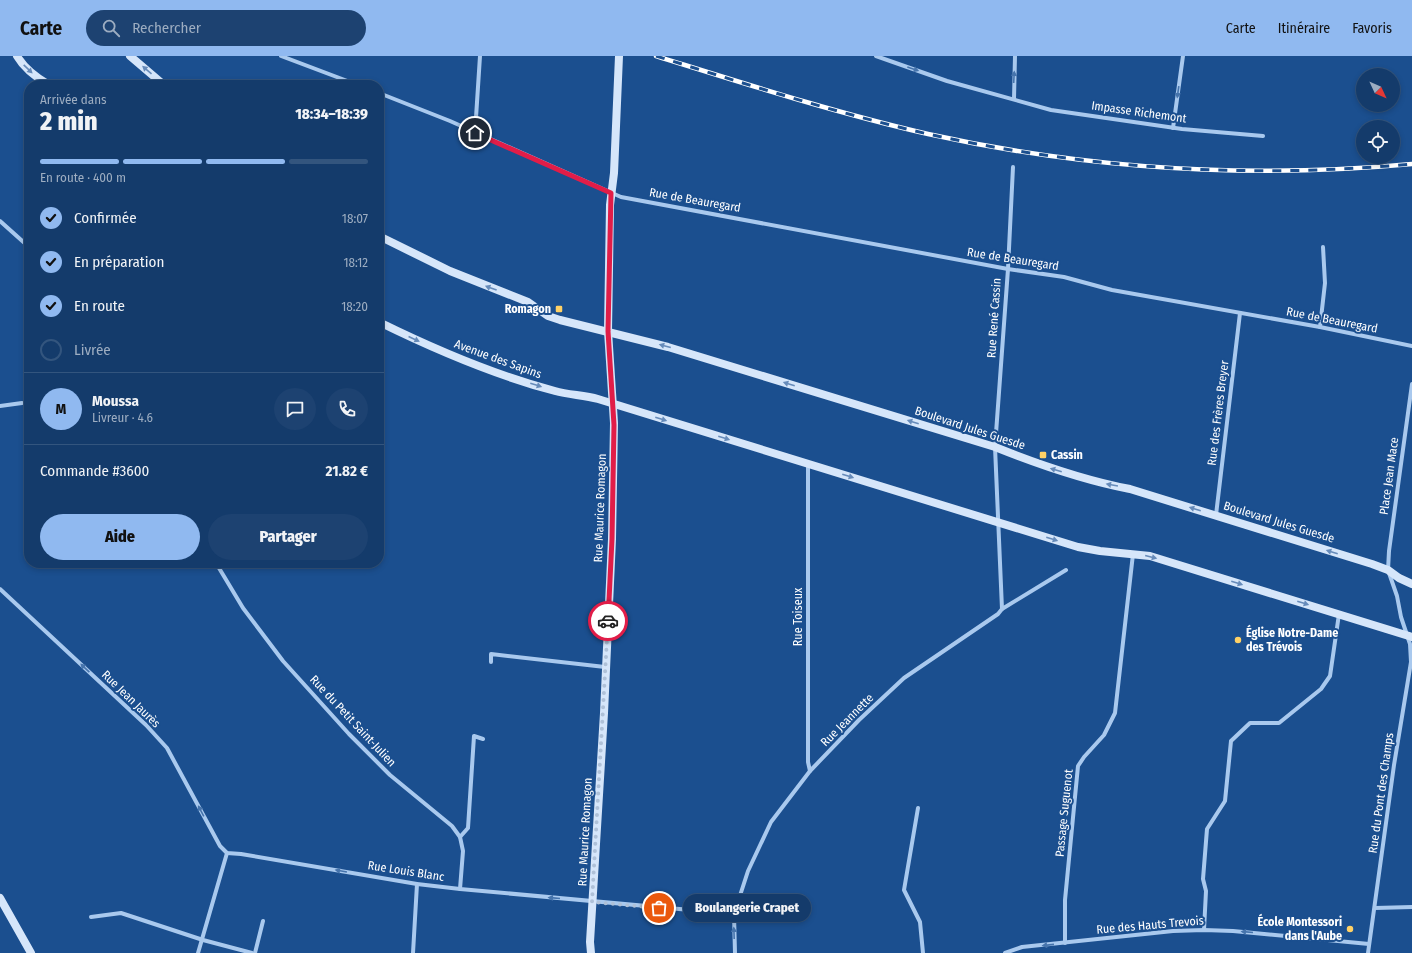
<!DOCTYPE html>
<html lang="fr">
<meta charset="utf-8">
<style>
body{margin:0;font-family:"Fira Sans Condensed",sans-serif;background:#1d4271;color:#f1f3f6;height:100vh;display:flex;flex-direction:column;font-size:15px;white-space:nowrap}
*{box-sizing:border-box;margin:0}
p{font-size:13px;color:#9dadc1}
.icon{flex:none;width:22px;height:22px;fill:none;stroke:currentColor;stroke-width:2;stroke-linecap:round;stroke-linejoin:round}
.map{position:relative;flex:1;overflow:hidden}
.panel{position:absolute;left:24px;top:24px;width:360px;height:488px;display:flex;flex-direction:column;background:#143b6b;border-radius:16px;box-shadow:0 2px 6px #0003,0 0 0 1px #33557e}
.panel>*{flex:none}
.needle{width:26px;rotate:134deg}
.controls{position:absolute;left:1356px;top:12px;display:grid;gap:8px}
.controls a{display:grid;place-items:center;width:44px;height:44px;border-radius:50%;background:#143b6b;box-shadow:0 2px 6px #0003,0 0 0 1px #33557e;font-size:20px}
.pin{position:absolute;display:grid;place-items:center;width:34px;height:34px;color:#fff;margin:-17px;border:2px solid #fff;border-radius:50%;box-shadow:0 1px 4px #0007}
.courier{position:absolute;display:grid;place-items:center;width:40px;height:40px;margin:-20px;border:3px solid #e11d48;border-radius:50%;background:#fff;color:#222;box-shadow:0 1px 5px #0007}
.bubble{position:absolute;height:28px;border-radius:14px;background:#143b6b;box-shadow:0 2px 6px #0003,0 0 0 1px #33557e;font-size:13px;font-weight:800;line-height:28px;text-align:center}
.overview em{font-style:normal;font-weight:800}
.overview div{display:flex;flex-direction:column-reverse}
.overview{display:flex;align-items:center;justify-content:space-between;height:68px;padding:0 16px}
h1{font-size:26px;font-weight:800;line-height:30px}
.bar{display:grid;grid-template-columns:repeat(4,1fr);gap:6px 4px;align-content:center;height:48px;padding:0 16px}
.bar i{height:5px;border-radius:3px;background:#33557e}
.bar .on{background:#90b9f0}
.bar p{grid-column:span 4}
.line{display:flex;align-items:center;gap:10px;padding:0 16px;border-top:1px solid #33557e}
.line div{flex:1}
.round{display:grid;place-items:center;flex:none;width:42px;height:42px;border-radius:21px;background:#1d4271}
ol{padding:0 16px;list-style:none}
li{display:flex;align-items:center;gap:12px;height:44px}
li p{margin-inline-start:auto}
li .icon{padding:4px;border-radius:50%;background:#90b9f0;color:#111;stroke-width:4}
li:last-child{color:#9dadc1}
li i{width:22px;height:22px;border:2px solid #33557e;border-radius:50%}
.cta{display:flex;gap:8px;margin-top:auto;padding:8px 16px}
.cta a{flex:1;height:46px;border-radius:24px;background:#90b9f0;color:#111;font-size:16px;font-weight:800;line-height:46px;text-align:center}
.cta a+a{background:#1d4271;color:#f1f3f6}
header{display:flex;align-items:center;gap:24px;box-sizing:border-box;height:56px;padding:0 20px;background:#90b9f0;color:#111}
header strong{font-size:19px}
nav{display:flex;gap:22px;margin-inline-start:auto;font-size:14px}
.search{width:280px;height:36px;background:#1d4271;display:flex;align-items:center;gap:10px;box-sizing:border-box;padding:0 14px;border-radius:22px;color:#9dadc1;font-size:15px}
.map>svg:first-child{display:block}
.lines{fill:none;stroke-linecap:round;stroke-linejoin:round}
.street{stroke:#a9c9ee;stroke-width:4}
.secondary{stroke:#d6e6fa;stroke-width:8}
.rail-casing{stroke:#fff;stroke-width:4.5}
.rail{stroke:#1b4f8f;stroke-width:3;stroke-dasharray:9;stroke-linecap:butt}
.oneway{fill:#668bba}
.oneway2{fill:#4674ac}
.done{stroke:#afc1d8;stroke-width:4;stroke-dasharray:0 7.2}
.route{stroke:#e11d48;stroke-width:5}
.poi-dot{fill:#ffd166;stroke:#1b4f8f;stroke-width:1.5}
.labels{text-anchor:middle;stroke-width:4;stroke-linejoin:round;paint-order:stroke}
.street-label{font-size:12px;fill:#fff;stroke:#1b4f8f}
.poi-label{font-size:12px;font-weight:bold;fill:#fff;stroke:#1b4f8f;text-anchor:end}
</style>
<header>
<strong>Carte</strong>
<div class="search"><svg class="icon" aria-label="search" viewBox="0 0 24 24"><circle cx="10" cy="10" r="6"/><path d="M15 15l6 6"/></svg>Rechercher</div>
<nav><a>Carte</a><a>Itinéraire</a><a>Favoris</a></nav>
</header>
<div class="map">
<svg width="1412" height="897" viewBox="0 0 1412 897">
<rect width="100%" height="100%" fill="#1b4f8f"/>
<g class="lines">
<g class="street">
<path d="M281 0 358 29"/>
<path d="M876 0 947 25 1051 54 1182 73 1263 80"/>
<path d="M379 37 450 65 621 141 1008 213 1064 221 1112 234 1320 271 1412 290"/>
<path d="M1014 43 1015 0"/>
<path d="M1173 72 1183 0"/>
<path d="M475 77 480 0"/>
<path d="M0 165 29 191"/>
<path d="M1320 271 1325 227 1323 191"/>
<path d="M0 350 22 347"/>
<path d="M808 408V706L810 715"/>
<path d="M1216 459 1240 257"/>
<path d="M216 507 243 552 283 605 349 678 390 719 452 770 460 781 463 795 460 833"/>
<path d="M0 533 146 669 167 692 220 790 227 797 241 798 417 828 460 833 734 858"/>
<path d="M1002 553 995 391 1008 213 1013 111"/>
<path d="M491 606V598L605 611"/>
<path d="M918 752 904 834 920 866 923 897"/>
<path d="M460 781 468 772 474 680 483 683"/>
<path d="M1375 852 1412 851"/>
<path d="M91 861 121 857 203 884 252 897"/>
<path d="M1204 874 1206 835 1203 823 1207 773 1225 745 1231 685 1250 667H1279L1321 633 1330 620 1339 558"/>
<path d="M1065 887V844L1078 710 1084 701 1104 679 1115 657 1133 498"/>
<path d="M198 897 227 797"/>
<path d="M255 897 263 865"/>
<path d="M413 897 417 828"/>
<path d="M735 897 734 858 748 815 771 766 810 715 859 664 904 622 998 558 1002 553 1066 514"/>
<path d="M1005 897 1022 891 1173 875 1204 874 1233 875 1369 888"/>
<path d="M1368 897 1394 709 1411 606 1410 588 1401 561 1397 540 1388 514 1389 495 1412 328"/>
</g>
<g class="secondary">
<path d="M17 0C24 12 37 22 49 29"/>
<path d="M130 0 164 29"/>
<path d="M379 180 450 215 528 246 548 260 560 264 668 291 995 391C1040 409 1083 424 1130 433L1372 508 1388 514 1399 522 1412 528"/>
<path d="M379 266C436 294 494 319 555 335 569 339 584 339 598 343L1078 491 1100 495 1150 500 1412 581"/>
<path d="M0 842 31 897"/>
<path d="M591 897 590 886 604 657 612 483 614 367 608 275 610 149 614 117 619 0"/>
</g>
<defs>
<path id="rail" d="M656 0C746 28 836 57 928 78 1087 113 1250 123 1412 108"/>
</defs>
<use href="#rail" class="rail-casing"/>
<use href="#rail" class="rail"/>
</g>
<defs><path id="oneway-solid" d="M-6-.8H1V-3.2L6.5 0L1 3.2V.8H-6Z"/></defs>
<g class="oneway">
<use href="#oneway-solid" transform="translate(28 13) rotate(44)"/>
<use href="#oneway-solid" transform="translate(147 14) rotate(-139)"/>
<use href="#oneway-solid" transform="translate(491 232) rotate(-160)"/>
<use href="#oneway-solid" transform="translate(414 283) rotate(25)"/>
<use href="#oneway-solid" transform="translate(665 290) rotate(-165)"/>
<use href="#oneway-solid" transform="translate(789 328) rotate(-163)"/>
<use href="#oneway-solid" transform="translate(536 329) rotate(17)"/>
<use href="#oneway-solid" transform="translate(661 363) rotate(17)"/>
<use href="#oneway-solid" transform="translate(913 366) rotate(-163)"/>
<use href="#oneway-solid" transform="translate(724 382) rotate(17)"/>
<use href="#oneway-solid" transform="translate(1056 414) rotate(-164)"/>
<use href="#oneway-solid" transform="translate(848 420) rotate(17)"/>
<use href="#oneway-solid" transform="translate(1112 429) rotate(-170)"/>
<use href="#oneway-solid" transform="translate(1195 453) rotate(-163)"/>
<use href="#oneway-solid" transform="translate(1052 483) rotate(17)"/>
<use href="#oneway-solid" transform="translate(1332 496) rotate(-163)"/>
<use href="#oneway-solid" transform="translate(1151 501) rotate(14)"/>
<use href="#oneway-solid" transform="translate(1237 527) rotate(17)"/>
<use href="#oneway-solid" transform="translate(1303 547) rotate(17)"/>
</g>
<g class="oneway2">
<use href="#oneway-solid" transform="translate(913 13) rotate(19)"/>
<use href="#oneway-solid" transform="translate(1014 21) rotate(-87)"/>
<use href="#oneway-solid" transform="translate(1178 36) rotate(98)"/>
<use href="#oneway-solid" transform="translate(85 612) rotate(-137)"/>
<use href="#oneway-solid" transform="translate(201 755) rotate(-118)"/>
<use href="#oneway-solid" transform="translate(341 815) rotate(-170)"/>
<use href="#oneway-solid" transform="translate(554 842) rotate(-175)"/>
<use href="#oneway-solid" transform="translate(1247 876) rotate(-175)"/>
<use href="#oneway-solid" transform="translate(734 877) rotate(-92)"/>
<use href="#oneway-solid" transform="translate(1048 889) rotate(174)"/>
</g>
<g class="lines">
<path class="done" d="M608 565 592 846 659 852"/>
<path class="route" d="M475 77 611 137 608 275 614 369 612 483 608 565"/>
</g>
<g class="poi-dot">
<rect x="555" y="249" width="8" height="8" rx="2"/>
<rect x="1039" y="395" width="8" height="8" rx="2"/>
<circle cx="1238" cy="584" r="4"/>
<circle cx="1350" cy="873" r="4"/>
</g>
<g class="labels">
<g class="street-label">
<text transform="translate(1139 56) rotate(8)" y="4">Impasse Richemont</text>
<text transform="translate(695 144) rotate(10)" y="4">Rue de Beauregard</text>
<text transform="translate(1013 203) rotate(9)" y="4">Rue de Beauregard</text>
<text transform="translate(994 262) rotate(-86)" y="4">Rue René Cassin</text>
<text transform="translate(1332 264) rotate(11)" y="4">Rue de Beauregard</text>
<text transform="translate(498 303) rotate(20)" y="4">Avenue des Sapins</text>
<text transform="translate(1218 357) rotate(-83)" y="4">Rue des Frères Breyer</text>
<text transform="translate(970 372) rotate(18)" y="4">Boulevard Jules Guesde</text>
<text transform="translate(1389 420) rotate(-82)" y="4">Place Jean Mace</text>
<text transform="translate(600 452) rotate(-88)" y="4">Rue Maurice Romagon</text>
<text transform="translate(1279 466) rotate(17)" y="4">Boulevard Jules Guesde</text>
<text transform="translate(798 561) rotate(-90)" y="4">Rue Toiseux</text>
<text transform="translate(131 643) rotate(44)" y="4">Rue Jean Jaurès</text>
<text transform="translate(847 664) rotate(-45)" y="4">Rue Jeannette</text>
<text transform="translate(353 665) rotate(47)" y="4">Rue du Petit Saint-Julien</text>
<text transform="translate(1381 737) rotate(-82)" y="4">Rue du Pont des Champs</text>
<text transform="translate(1064 757) rotate(-84)" y="4">Passage Suguenot</text>
<text transform="translate(585 776) rotate(-87)" y="4">Rue Maurice Romagon</text>
<text transform="translate(406 815) rotate(9)" y="4">Rue Louis Blanc</text>
<text transform="translate(1150 869) rotate(-5)" y="4">Rue des Hauts Trevois</text>
</g>
<g class="poi-label">
<text x="551" y="257">Romagon</text>
<text x="1051" y="403" text-anchor="start">Cassin</text>
<text x="1246" y="581" text-anchor="start">Église Notre-Dame<tspan x="1246" dy="14">des Trévois</tspan></text>
<text x="1342" y="870">École Montessori<tspan x="1342" dy="14">dans l'Aube</tspan></text>
</g>
</g>
</svg>
<div class="controls">
<a><svg class="needle" viewBox="-14 -14 28 28"><path d="M0-13l5 13h-10z" fill="#e53935"/><path d="M0 13l5-13h-10z" fill="#9dadc1"/></svg></a>
<a><svg class="icon" aria-label="locate" viewBox="0 0 24 24"><circle cx="12" cy="12" r="6"/><path d="M12 2v4M12 18v4M2 12h4M18 12h4"/></svg></a>
</div>
<div class="pin" style="left:659px;top:852px;background:#ea580c"><svg class="icon" aria-label="bag" viewBox="0 0 24 24"><path d="M5 8h14l-1 12H6zM9 8a3 3 0 0 1 6 0"/></svg></div>
<div class="pin" style="left:475px;top:77px;background:#1f2937"><svg class="icon" aria-label="home" viewBox="0 0 24 24"><path d="M3 11l9-7 9 7M6 9v11h12V9"/></svg></div>
<div class="courier" style="left:608px;top:565px"><svg class="icon" aria-label="car" viewBox="0 0 24 24"><path d="M5 17H2v-5l4-1 3-4h7l3 4 3 1v5h-3M9 17h6M6 11h13"/><circle cx="7" cy="17" r="2"/><circle cx="17" cy="17" r="2"/></svg></div>
<div class="bubble" style="left:683px;top:838px;width:128px">Boulangerie Crapet</div>
<section class="panel">
<div class="overview"><div><h1>2 min</h1><p>Arrivée dans</p></div><em>18:34–18:39</em></div>
<div class="bar"><i class="on"></i><i class="on"></i><i class="on"></i><i></i><p>En route · 400 m</p></div>
<ol>
<li><svg class="icon" aria-label="check" viewBox="0 0 24 24"><path d="M5 12l5 5 9-10"/></svg>Confirmée<p>18:07</p></li>
<li><svg class="icon" aria-label="check" viewBox="0 0 24 24"><path d="M5 12l5 5 9-10"/></svg>En préparation<p>18:12</p></li>
<li><svg class="icon" aria-label="check" viewBox="0 0 24 24"><path d="M5 12l5 5 9-10"/></svg>En route<p>18:20</p></li>
<li><i></i>Livrée</li>
</ol>
<div class="line" style="height:72px"><b class="round" style="background:#90b9f0;color:#111">M</b><div><b>Moussa</b><p>Livreur · 4.6</p></div><a class="round"><svg class="icon" aria-label="chat" viewBox="0 0 24 24"><path d="M4 5h16v11H9l-5 4z"/></svg></a><a class="round"><svg class="icon" aria-label="phone" viewBox="0 0 24 24"><path d="M5 4h4l2 5-3 2q2 4 5 5l2-3 5 2v4C11 20 4 13 5 4z"/></svg></a></div>
<div class="line" style="height:52px"><div>Commande #3600</div><b>21.82 €</b></div>
<div class="cta"><a>Aide</a><a>Partager</a></div>
</section>
</div>
